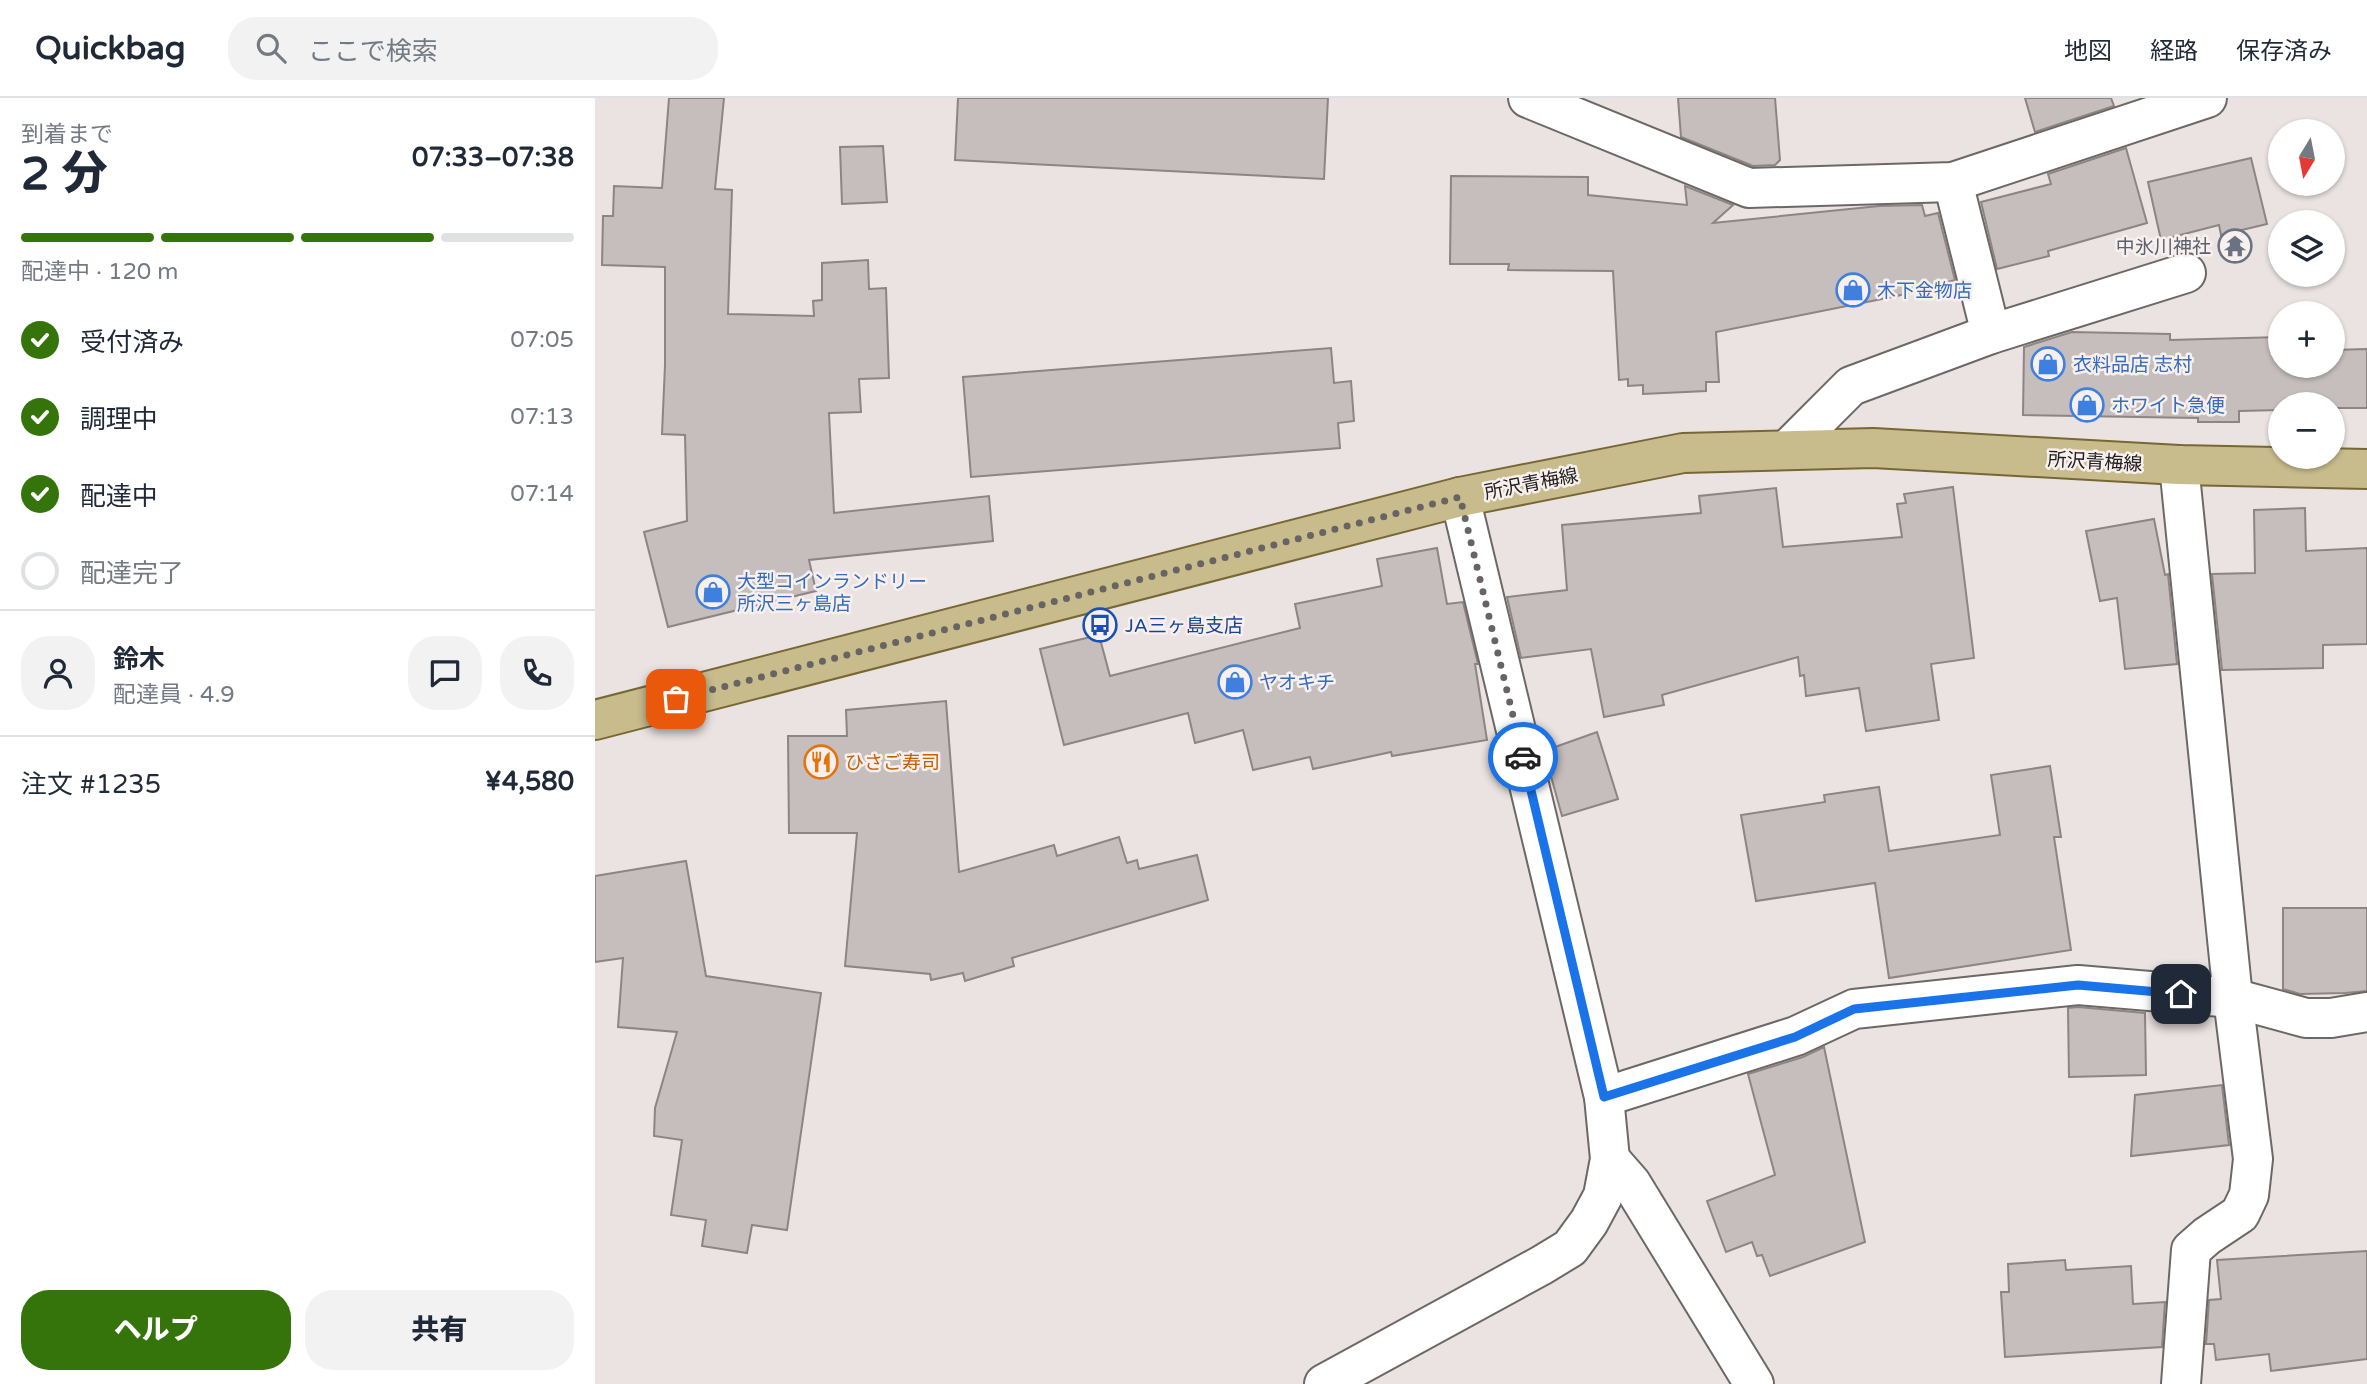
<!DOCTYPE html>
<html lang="ja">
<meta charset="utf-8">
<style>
body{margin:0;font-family:"Varela Round","Noto Sans JP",sans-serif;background:#f2f2f3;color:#1f2937;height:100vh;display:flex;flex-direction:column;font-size:26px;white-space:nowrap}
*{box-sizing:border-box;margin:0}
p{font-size:23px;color:#747a83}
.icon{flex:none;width:38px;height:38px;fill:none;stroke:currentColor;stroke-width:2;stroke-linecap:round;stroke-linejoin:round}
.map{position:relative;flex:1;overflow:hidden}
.sheet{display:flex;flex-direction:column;background:#fff;width:595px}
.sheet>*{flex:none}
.needle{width:46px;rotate:190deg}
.tools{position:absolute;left:1673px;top:21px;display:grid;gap:14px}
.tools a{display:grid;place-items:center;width:77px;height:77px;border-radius:50%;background:#fff;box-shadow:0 2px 5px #0004;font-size:35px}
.pin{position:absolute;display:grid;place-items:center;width:60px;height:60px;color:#fff;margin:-30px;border-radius:14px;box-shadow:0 4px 10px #0006}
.courier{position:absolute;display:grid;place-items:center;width:70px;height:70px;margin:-35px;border:5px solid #1a73e8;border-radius:50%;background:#fff;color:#222;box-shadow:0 2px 9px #0007}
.head em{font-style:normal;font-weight:800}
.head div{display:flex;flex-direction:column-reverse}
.head{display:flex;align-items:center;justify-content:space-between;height:119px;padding:0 21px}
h1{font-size:46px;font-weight:800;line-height:52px}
.bar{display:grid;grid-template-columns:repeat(4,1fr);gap:10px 7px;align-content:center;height:84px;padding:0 21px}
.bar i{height:9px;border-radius:5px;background:#e0e1e3}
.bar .active{background:#35730b}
.bar p{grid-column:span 4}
.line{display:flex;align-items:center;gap:18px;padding:0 21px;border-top:2px solid #e0e1e3}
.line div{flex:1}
.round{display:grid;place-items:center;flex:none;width:74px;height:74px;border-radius:28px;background:#f2f2f3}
ol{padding:0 21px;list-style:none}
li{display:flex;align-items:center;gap:21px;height:77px}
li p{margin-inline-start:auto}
li .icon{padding:7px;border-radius:50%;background:#35730b;color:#fff;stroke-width:4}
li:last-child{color:#747a83}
li i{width:38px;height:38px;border:4px solid #e0e1e3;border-radius:50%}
.action{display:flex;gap:14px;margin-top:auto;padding:14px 21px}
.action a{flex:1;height:80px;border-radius:28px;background:#35730b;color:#fff;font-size:28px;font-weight:800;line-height:80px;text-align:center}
.action a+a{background:#f2f2f3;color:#1f2937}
header{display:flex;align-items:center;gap:42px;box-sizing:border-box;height:98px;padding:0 35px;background:#fff;border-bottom:2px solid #e0e1e3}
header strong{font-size:33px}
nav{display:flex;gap:38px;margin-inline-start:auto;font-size:24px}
.search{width:490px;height:63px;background:#f2f2f3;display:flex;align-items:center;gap:18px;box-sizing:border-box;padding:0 24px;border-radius:28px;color:#747a83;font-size:26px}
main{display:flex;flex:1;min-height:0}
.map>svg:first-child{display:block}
.building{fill:#c5bebc;stroke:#8c8583;stroke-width:2}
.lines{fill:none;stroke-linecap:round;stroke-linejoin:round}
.minor-casing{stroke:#6d6865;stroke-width:42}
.major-casing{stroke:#766834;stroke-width:42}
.minor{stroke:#fff;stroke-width:38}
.major{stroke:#c8bb8c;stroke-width:38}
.done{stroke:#686463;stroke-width:7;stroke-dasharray:0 12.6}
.route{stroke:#1a73e8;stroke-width:9}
.labels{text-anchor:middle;stroke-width:5;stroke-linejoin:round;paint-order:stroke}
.worship-label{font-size:19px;fill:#5b616d;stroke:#f7f0ee;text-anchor:end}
.shop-label{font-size:19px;fill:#366cbe;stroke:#f7f0ee;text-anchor:start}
.street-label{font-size:19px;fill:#22201f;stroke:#f7f0ee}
.transit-label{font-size:19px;fill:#164399;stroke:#f7f0ee;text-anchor:start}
.food-label{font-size:19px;fill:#c56008;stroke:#f7f0ee;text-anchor:start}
</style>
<header>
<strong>Quickbag</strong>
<div class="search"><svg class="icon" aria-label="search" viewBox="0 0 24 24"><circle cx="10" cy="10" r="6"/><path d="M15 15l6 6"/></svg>ここで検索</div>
<nav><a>地図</a><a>経路</a><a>保存済み</a></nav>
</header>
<main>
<section class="sheet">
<div class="head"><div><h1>2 分</h1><p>到着まで</p></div><em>07:33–07:38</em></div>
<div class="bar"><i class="active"></i><i class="active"></i><i class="active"></i><i></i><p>配達中 · 120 m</p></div>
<ol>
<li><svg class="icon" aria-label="check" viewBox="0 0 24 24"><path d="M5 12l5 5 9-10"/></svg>受付済み<p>07:05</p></li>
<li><svg class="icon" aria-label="check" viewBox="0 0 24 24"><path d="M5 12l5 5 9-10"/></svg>調理中<p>07:13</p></li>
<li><svg class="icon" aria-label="check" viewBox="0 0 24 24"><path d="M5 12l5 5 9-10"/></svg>配達中<p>07:14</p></li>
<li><i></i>配達完了</li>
</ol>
<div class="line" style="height:126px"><a class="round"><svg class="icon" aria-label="person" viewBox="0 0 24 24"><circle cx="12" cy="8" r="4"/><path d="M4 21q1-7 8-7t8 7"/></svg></a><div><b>鈴木</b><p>配達員 · 4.9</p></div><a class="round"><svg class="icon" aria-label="chat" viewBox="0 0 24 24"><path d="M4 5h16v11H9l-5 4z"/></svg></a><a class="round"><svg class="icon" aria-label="phone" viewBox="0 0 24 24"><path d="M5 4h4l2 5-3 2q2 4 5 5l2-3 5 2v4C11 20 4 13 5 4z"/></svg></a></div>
<div class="line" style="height:91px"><div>注文 #1235</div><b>¥4,580</b></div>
<div class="action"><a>ヘルプ</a><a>共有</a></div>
</section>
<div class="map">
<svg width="1772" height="1286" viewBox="0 0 1772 1286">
<rect width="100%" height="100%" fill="#eae3e1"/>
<g class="building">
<path d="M74 0H129L120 91 137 92 133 216 219 218 218 203 227 202V165L273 162 274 191 291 190 294 280 264 281 266 314 234 315 239 415 394 398 398 443 214 462 221 493 73 529 49 434 92 423 90 337 67 336 70 267V169L7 167 8 118H18L19 88 67 90Z"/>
<path d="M363 0H733L729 81 360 62Z"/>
<path d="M1083 0H1180L1185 62 1180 67 1158 68 1086 39Z"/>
<path d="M1430 0H1516L1519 8 1440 34Z"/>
<path d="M288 48 292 104 247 106 245 49Z"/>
<path d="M1531 50 1552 125 1453 153 1454 158 1402 171 1386 104 1456 86 1453 76Z"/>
<path d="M1656 60 1672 126 1626 137 1624 127 1566 142 1553 84Z"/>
<path d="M856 78 993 79V97L1092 107 1090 88 1138 107 1118 125 1284 108 1327 107 1330 118 1343 115 1360 182 1302 198 1121 234 1124 284H1111V293L1048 296V287L1033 288V281L1024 282 1018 173 913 172 914 166H855Z"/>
<path d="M1477 234 1575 236V242L1685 239V268H1738V252L1772 251V310H1738V306H1685V312L1644 313V324H1603V320L1428 317 1429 249Z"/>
<path d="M736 250 739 285 756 283 759 323 743 325 745 350 376 379 368 279Z"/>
<path d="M1358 389 1379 560 1336 566 1344 622 1271 633 1264 590 1211 598 1209 577 1205 578 1203 559 1067 597 1069 607 1009 619 996 551 926 560 912 499 972 492 967 427 1106 415 1104 398 1181 390 1188 449 1307 439 1302 406 1311 405 1309 396Z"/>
<path d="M1710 410 1711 453 1772 450V546L1728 547V570L1627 572 1617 476 1660 475 1659 412Z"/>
<path d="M1559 421 1570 477 1573 476 1582 566 1530 571 1522 500 1505 503 1491 433Z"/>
<path d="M842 450 852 506 868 504 883 566H880L892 642 797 658 796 654 718 671 715 659 658 672 648 632 600 645 593 615 469 647 445 551 504 537 515 578 705 530 700 506 787 488 782 461Z"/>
<path d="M351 603 364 774 459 747 462 758 524 739 532 765 542 762 544 771 602 757 613 802 417 860 419 868 370 883 368 875 336 882 335 876 250 868 262 735H194L193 638H252L251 612Z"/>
<path d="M1002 634 1023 701 967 718 949 653Z"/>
<path d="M1455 668 1466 739H1459L1476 852 1294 880 1280 785 1161 803 1146 717 1230 704 1229 697 1284 689 1294 753 1405 737 1396 677Z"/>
<path d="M91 763 111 878 226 895 192 1132 157 1127 152 1155 107 1148 111 1122 76 1117 87 1042 59 1038 60 1010 82 934 23 929 28 860 0 864V778Z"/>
<path d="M1688 810H1772V893L1750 895 1705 896 1688 891Z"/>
<path d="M1483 909 1550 915 1551 977 1474 979 1473 910Z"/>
<path d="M1229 949 1270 1144 1175 1178 1167 1157 1162 1158 1157 1144 1131 1154 1112 1103 1180 1077 1153 976 1208 959Z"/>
<path d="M1627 987 1634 1047 1536 1058 1540 997Z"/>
<path d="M1772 1153V1261L1676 1273 1674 1256 1621 1262 1619 1246H1611L1614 1202 1626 1201 1622 1162Z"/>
<path d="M1470 1162 1471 1172 1536 1168 1538 1206 1570 1204 1567 1249 1410 1259 1406 1194H1414L1413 1166Z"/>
</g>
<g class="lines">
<defs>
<g id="minor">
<path d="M933 0 1154 90 1358 84 1612 0"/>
<path d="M1358 84 1396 236"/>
<path d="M1193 351 1256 288 1396 236 1591 175"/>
<path d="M1584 367 1638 900 1658 1061 1654 1097 1645 1116 1612 1138 1596 1152 1586 1286"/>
<path d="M1009 999 1201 938 1259 911 1483 887 1638 900 1711 920H1736L1772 914"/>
<path d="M1015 1061 1036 1085 1159 1286"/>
<path d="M729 1286 947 1167 975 1150 994 1124 1008 1098 1015 1061 1009 999 865 399"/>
</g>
<path id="major" d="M0 622 865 399 1088 355 1278 350 1584 367 1772 371"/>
</defs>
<use href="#minor" class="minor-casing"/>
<use href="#major" class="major-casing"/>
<use href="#minor" class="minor"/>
<use href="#major" class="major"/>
</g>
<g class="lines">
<path class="done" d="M81 601 865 399 928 659"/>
<path class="route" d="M928 659 1009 999 1200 939 1259 911 1483 887 1586 896"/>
</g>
<defs>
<symbol id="temple-ring" viewBox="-11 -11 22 22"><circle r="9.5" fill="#f7f0ee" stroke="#6b7280" stroke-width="1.5"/><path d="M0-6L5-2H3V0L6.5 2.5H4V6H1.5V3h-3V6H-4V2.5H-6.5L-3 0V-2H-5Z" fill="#6b7280"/></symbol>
<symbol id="shop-ring" viewBox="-11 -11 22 22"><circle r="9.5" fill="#f7f0ee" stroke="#3f7fe0" stroke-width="1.5"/><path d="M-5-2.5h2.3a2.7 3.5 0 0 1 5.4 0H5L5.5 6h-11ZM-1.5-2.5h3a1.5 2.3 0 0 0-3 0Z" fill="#3f7fe0"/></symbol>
<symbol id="bus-ring" viewBox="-11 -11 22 22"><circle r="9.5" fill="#f7f0ee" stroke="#1a4fb4" stroke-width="1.5"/><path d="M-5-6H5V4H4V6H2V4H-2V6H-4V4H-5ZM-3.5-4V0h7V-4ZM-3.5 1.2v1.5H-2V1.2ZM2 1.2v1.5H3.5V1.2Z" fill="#1a4fb4"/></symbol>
<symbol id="restaurant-ring" viewBox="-11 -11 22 22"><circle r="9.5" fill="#f7f0ee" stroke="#e8710a" stroke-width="1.5"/><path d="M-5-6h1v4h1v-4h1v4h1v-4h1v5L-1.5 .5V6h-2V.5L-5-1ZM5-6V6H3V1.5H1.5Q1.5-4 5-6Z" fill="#e8710a"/></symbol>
</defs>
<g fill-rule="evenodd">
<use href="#temple-ring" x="1621" y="129" width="38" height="38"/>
<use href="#shop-ring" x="1239" y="173" width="38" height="38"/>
<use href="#shop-ring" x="1434" y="247" width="38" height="38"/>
<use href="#shop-ring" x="1473" y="288" width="38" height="38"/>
<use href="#shop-ring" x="99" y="475" width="38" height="38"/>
<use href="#bus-ring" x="486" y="508" width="38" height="38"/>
<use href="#shop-ring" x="621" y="565" width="38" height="38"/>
<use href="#restaurant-ring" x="207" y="645" width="38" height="38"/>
</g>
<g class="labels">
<g class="worship-label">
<text x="1616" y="155">中氷川神社</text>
</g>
<g class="shop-label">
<text x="1282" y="199">木下金物店</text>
<text x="1478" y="273">衣料品店 志村</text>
<text x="1516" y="314">ホワイト急便</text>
<text x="142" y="490">大型コインランドリー<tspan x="142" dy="22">所沢三ヶ島店</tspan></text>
<text x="664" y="591">ヤオキチ</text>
</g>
<g class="street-label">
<text transform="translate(1500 363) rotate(3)" y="7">所沢青梅線</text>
<text transform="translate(936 385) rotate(-11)" y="7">所沢青梅線</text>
</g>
<g class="transit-label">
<text x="530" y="534">JA三ヶ島支店</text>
</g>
<g class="food-label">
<text x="250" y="671">ひさご寿司</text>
</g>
</g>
</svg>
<div class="tools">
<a><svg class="needle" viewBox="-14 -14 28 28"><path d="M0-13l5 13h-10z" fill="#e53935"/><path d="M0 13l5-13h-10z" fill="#747a83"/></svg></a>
<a><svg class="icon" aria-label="layers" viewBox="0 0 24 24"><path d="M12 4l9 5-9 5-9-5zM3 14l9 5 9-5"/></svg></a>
<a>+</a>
<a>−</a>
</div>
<div class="pin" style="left:81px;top:601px;background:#ea580c"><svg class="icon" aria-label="bag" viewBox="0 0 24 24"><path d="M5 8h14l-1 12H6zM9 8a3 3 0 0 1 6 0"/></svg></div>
<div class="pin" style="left:1586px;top:896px;background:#1f2937"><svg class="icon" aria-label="home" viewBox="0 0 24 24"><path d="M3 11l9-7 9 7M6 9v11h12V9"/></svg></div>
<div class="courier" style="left:928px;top:659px"><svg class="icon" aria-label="car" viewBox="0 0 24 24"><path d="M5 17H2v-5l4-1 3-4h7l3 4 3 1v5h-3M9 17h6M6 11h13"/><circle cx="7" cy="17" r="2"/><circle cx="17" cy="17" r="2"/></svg></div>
</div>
</main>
